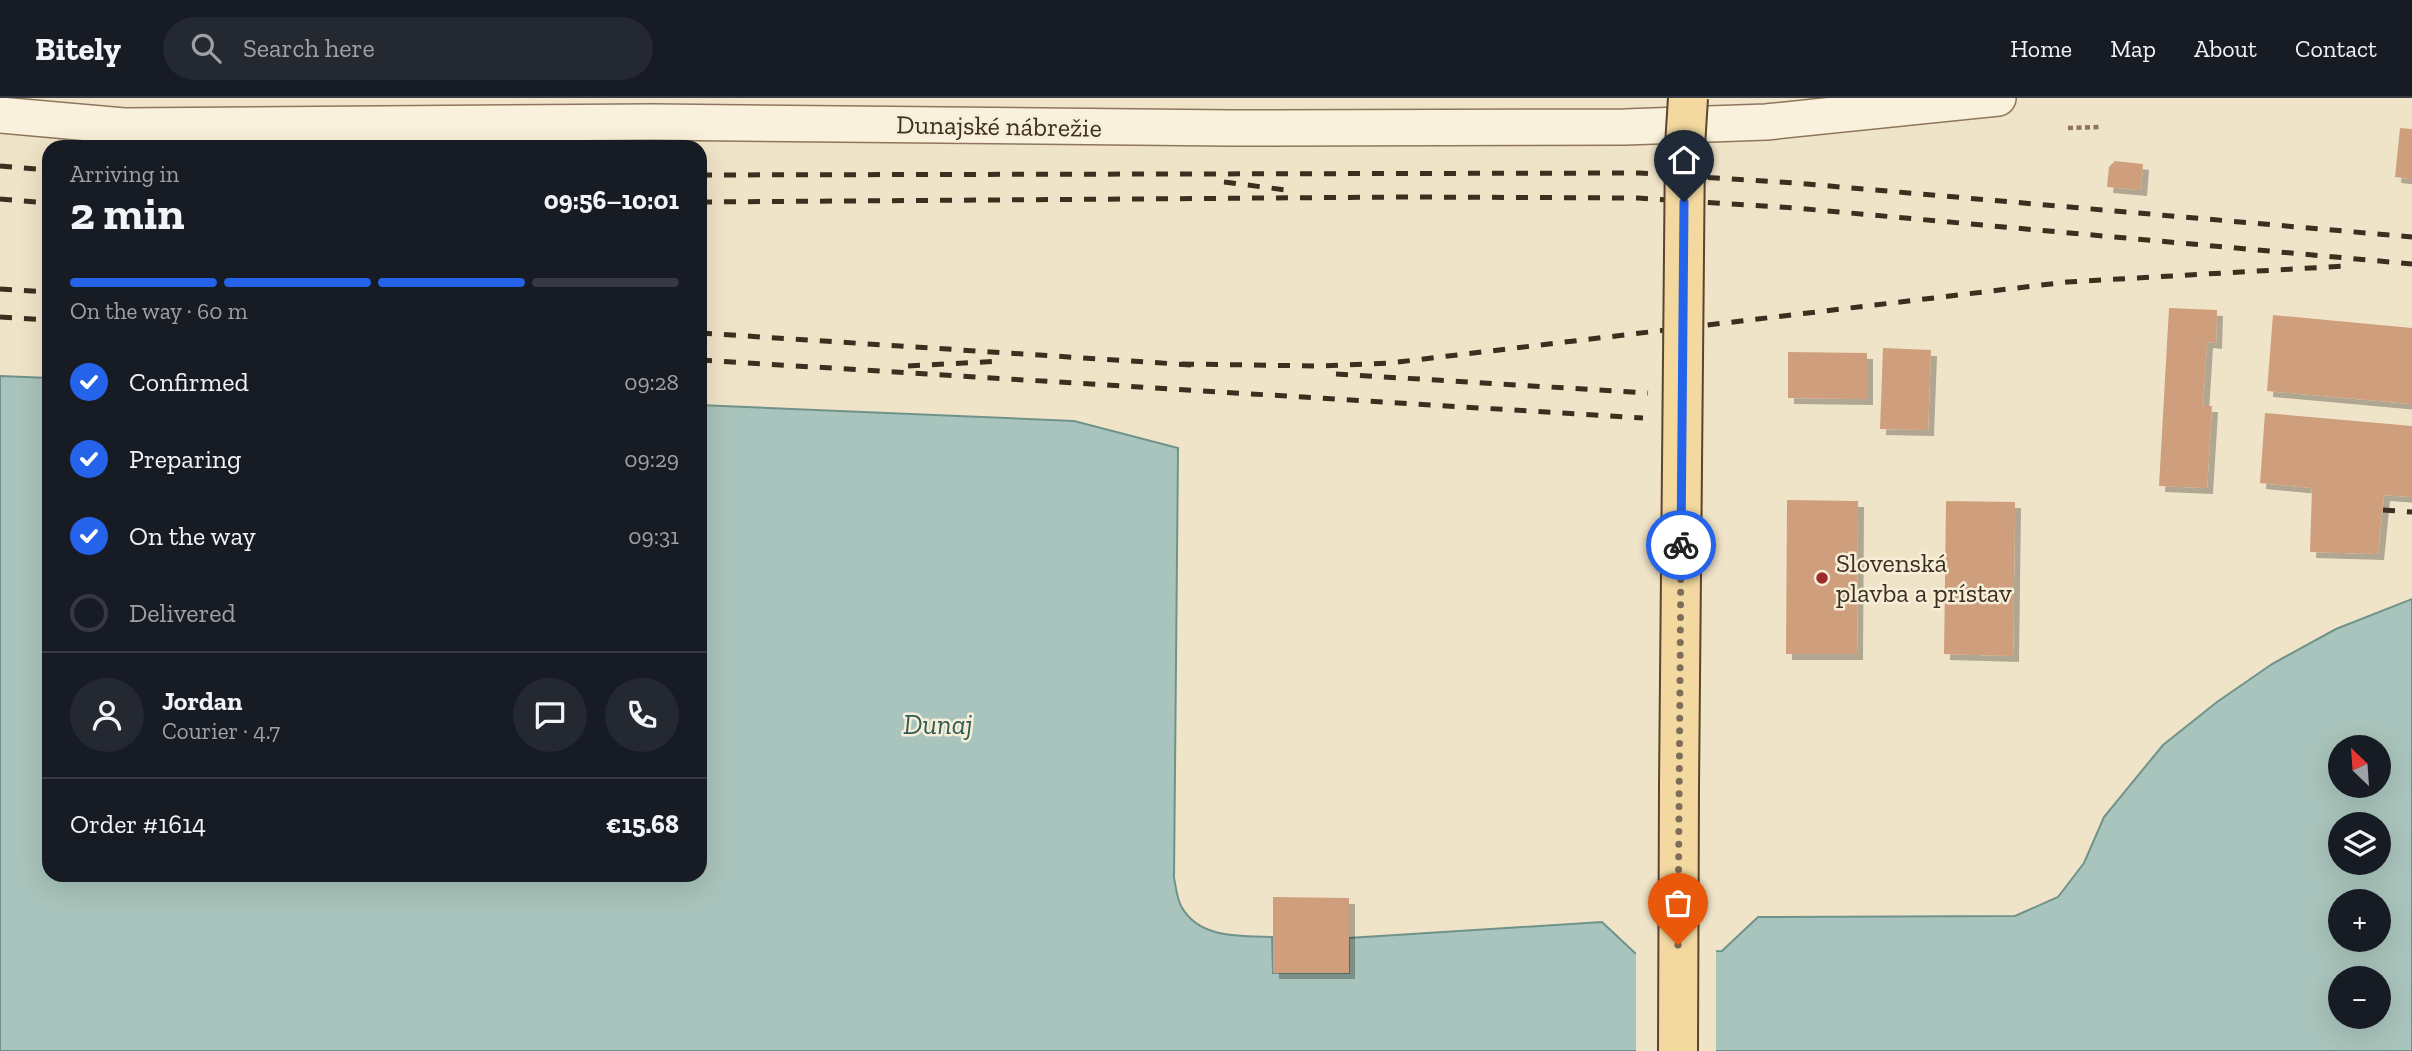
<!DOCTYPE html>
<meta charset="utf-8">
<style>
body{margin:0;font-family:"Zilla Slab",serif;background:#242831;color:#f1f3f6;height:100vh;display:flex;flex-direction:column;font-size:26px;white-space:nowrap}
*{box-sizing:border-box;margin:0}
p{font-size:23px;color:#9ea1a6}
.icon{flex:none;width:38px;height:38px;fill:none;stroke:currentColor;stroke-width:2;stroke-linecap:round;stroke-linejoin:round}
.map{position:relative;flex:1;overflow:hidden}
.drawer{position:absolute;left:42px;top:42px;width:665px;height:742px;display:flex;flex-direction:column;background:#171b24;border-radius:21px;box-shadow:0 7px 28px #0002}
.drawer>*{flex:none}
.needle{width:46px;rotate:335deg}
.controls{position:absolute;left:2328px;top:637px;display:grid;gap:14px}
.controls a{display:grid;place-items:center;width:63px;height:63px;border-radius:50%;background:#171b24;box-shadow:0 7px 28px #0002;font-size:35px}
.pin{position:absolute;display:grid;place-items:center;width:60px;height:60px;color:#fff;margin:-72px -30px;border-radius:50% 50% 50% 0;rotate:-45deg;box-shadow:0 0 7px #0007}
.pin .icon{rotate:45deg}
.courier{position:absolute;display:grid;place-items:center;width:70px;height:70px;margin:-35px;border:5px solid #2563eb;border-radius:50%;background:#fff;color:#222;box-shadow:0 2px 9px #0007}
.summary em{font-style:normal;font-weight:700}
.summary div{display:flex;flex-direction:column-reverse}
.summary{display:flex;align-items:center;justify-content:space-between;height:119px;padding:0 28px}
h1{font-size:46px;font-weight:700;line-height:52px}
.bar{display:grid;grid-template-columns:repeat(4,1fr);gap:10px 7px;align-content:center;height:84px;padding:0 28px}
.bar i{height:9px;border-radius:5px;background:#363941}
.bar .selected{background:#2563eb}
.bar p{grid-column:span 4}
.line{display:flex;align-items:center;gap:18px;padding:0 28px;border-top:2px solid #363941}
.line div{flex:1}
.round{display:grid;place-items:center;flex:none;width:74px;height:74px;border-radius:37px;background:#242831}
ol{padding:0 28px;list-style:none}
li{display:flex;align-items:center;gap:21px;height:77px}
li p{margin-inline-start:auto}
li .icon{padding:7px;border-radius:50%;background:#2563eb;color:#fff;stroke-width:4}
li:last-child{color:#9ea1a6}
li i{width:38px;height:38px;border:4px solid #363941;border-radius:50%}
header{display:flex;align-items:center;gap:42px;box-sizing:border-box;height:98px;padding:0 35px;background:#171b24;border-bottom:2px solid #363941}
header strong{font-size:33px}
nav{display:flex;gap:38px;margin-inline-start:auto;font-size:24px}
.search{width:490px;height:63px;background:#242831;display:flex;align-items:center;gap:18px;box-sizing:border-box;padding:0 24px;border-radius:38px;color:#9ea1a6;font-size:26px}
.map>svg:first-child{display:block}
.water{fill:#a9c4bc;stroke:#6f938a;stroke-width:2;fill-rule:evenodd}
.pier{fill:#f0e4c8}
.building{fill:#cf9f7d;filter:url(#shadow)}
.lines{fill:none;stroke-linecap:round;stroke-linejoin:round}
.street-casing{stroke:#8d765c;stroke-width:38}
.primary-casing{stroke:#5b4430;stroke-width:42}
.path{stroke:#8d765c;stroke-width:4.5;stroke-dasharray:5 3.5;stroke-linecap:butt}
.street{stroke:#faf1dc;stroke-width:35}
.primary{stroke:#f3d9a0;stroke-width:38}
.rail{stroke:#3d2e20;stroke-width:5;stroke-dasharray:12 12;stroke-linecap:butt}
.primary-bridge-casing{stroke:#5b4430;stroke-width:42;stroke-linecap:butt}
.primary-bridge{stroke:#f3d9a0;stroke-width:38}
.done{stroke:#7c6e5b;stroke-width:7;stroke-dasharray:0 12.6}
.route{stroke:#2563eb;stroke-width:9}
.poi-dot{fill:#9e2a2b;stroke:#f7eed8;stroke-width:2.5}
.labels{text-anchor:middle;stroke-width:5;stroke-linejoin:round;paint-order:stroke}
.street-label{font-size:26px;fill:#3d2e20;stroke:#f7eed8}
.poi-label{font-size:26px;fill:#3d2e20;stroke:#f7eed8;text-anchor:start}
.water-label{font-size:28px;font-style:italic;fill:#2f5d5a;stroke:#f7eed8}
</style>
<header>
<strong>Bitely</strong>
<div class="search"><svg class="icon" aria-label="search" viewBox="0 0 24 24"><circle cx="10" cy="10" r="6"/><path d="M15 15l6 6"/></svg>Search here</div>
<nav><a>Home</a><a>Map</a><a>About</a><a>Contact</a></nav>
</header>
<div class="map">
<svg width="2412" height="953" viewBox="0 0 2412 953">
<defs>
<filter id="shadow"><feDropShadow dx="6" dy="6" stdDeviation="0" flood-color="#0004"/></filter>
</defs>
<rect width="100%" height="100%" fill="#f0e4c8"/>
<path class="water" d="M0 278 49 280V777H700V307L1074 323 1178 350 1174 780C1176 789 1177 800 1181 808 1199 841 1240 838 1272 839L1273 875H1349V840L1602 824 1635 855 1722 853 1758 819 2015 818 2058 799 2084 765 2104 719 2163 647 2217 604 2272 566 2336 531 2412 501V953H0ZM2340 649H2378V688H2340ZM2340 726H2378V765H2340ZM2340 803H2378V842H2340ZM2340 880H2378V919H2340Z"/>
<path class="pier" d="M1716 850V953H1636V851Z"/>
<g class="building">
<path d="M2400 30 2412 31V81L2395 79Z"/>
<path d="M2115 63 2143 66 2141 92 2107 89 2109 69Z"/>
<path d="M2169 210 2217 212 2216 245 2207 244 2203 308H2212L2207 390 2159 388Z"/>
<path d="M2273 217 2412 230V306L2267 293Z"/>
<path d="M1883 250 1931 252 1928 332 1880 331Z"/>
<path d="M1788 254 1867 255V301L1788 300Z"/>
<path d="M2265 315 2412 328V399L2384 397 2378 456 2310 454 2312 390 2260 385Z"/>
<path d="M1787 402 1858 403 1857 556H1786Z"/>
<path d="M1946 403 2015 404 2013 558 1944 556Z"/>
<path d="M1273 799 1349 800V875H1273Z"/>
</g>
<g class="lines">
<defs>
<path id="street" d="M0 17 124 28 653 24 1231 30 1625 29 1766 24 1998 0"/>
<path id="primary" d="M1678 953 1679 688"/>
</defs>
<use href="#street" class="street-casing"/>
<use href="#primary" class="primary-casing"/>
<path class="path" d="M2068 30 2099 29"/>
<use href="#street" class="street"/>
<use href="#primary" class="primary"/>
<g class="rail">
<path d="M0 68 49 72"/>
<path d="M700 77 1639 75 1795 85 2412 139"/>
<path d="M1224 84 1286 92"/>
<path d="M0 101 49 105"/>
<path d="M700 104 1412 99 1638 100 1795 110 2412 166"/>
<path d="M0 191 49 194"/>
<path d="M0 219 49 222"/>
<path d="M700 235 1192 267"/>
<path d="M700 262 1643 320"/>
<path d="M1182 266 1321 268 1390 265 2067 184 2346 168"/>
<path d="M908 268 1002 263"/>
<path d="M1336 276 1648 295"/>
<path d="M2383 412 2412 414"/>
</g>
<defs>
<path id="primary-bridge" d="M1679 688 1685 48 1688 0"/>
</defs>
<use href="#primary-bridge" class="primary-bridge-casing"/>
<use href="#primary-bridge" class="primary-bridge"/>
</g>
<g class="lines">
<path class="done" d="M1678 847 1681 447"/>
<path class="route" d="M1681 447 1684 104"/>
</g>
<circle class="poi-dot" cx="1822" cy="480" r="7"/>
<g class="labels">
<g class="street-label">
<text transform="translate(999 28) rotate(1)" y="9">Dunajské nábrežie</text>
</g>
<g class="poi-label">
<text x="1836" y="474">Slovenská<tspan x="1836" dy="30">plavba a prístav</tspan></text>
</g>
<g class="water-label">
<text x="938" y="636">Dunaj</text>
</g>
</g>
</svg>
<div class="controls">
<a><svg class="needle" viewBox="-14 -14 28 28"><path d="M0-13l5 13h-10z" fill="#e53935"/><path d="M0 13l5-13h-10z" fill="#9ea1a6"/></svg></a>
<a><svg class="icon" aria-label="layers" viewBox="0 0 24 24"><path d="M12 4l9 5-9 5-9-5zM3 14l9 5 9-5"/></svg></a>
<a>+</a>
<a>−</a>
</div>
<div class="pin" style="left:1678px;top:847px;background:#ea580c"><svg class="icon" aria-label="bag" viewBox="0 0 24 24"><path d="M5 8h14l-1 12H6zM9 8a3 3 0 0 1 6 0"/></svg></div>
<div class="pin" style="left:1684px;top:104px;background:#1f2937"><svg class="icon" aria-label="home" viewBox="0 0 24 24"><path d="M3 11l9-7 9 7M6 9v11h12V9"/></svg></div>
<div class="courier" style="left:1681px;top:447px"><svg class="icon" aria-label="bike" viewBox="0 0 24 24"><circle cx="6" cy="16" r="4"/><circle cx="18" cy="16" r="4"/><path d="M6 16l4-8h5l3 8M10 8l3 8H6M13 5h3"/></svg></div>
<section class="drawer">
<div class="summary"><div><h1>2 min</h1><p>Arriving in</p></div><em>09:56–10:01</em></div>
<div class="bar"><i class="selected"></i><i class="selected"></i><i class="selected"></i><i></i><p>On the way · 60 m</p></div>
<ol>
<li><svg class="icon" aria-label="check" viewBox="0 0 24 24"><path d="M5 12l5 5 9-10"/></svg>Confirmed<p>09:28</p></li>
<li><svg class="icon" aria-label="check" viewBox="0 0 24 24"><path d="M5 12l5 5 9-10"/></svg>Preparing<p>09:29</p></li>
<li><svg class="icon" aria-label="check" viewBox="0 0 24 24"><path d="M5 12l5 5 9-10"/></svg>On the way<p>09:31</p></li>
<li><i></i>Delivered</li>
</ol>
<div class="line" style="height:126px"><a class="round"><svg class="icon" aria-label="person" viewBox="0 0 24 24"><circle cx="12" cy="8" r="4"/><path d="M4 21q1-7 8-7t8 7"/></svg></a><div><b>Jordan</b><p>Courier · 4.7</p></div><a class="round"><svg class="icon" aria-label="chat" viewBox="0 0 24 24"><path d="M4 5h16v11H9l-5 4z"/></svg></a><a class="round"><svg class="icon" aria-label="phone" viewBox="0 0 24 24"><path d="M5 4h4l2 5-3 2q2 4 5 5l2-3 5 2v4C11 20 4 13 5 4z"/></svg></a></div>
<div class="line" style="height:91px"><div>Order #1614</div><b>€15.68</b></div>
</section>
</div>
